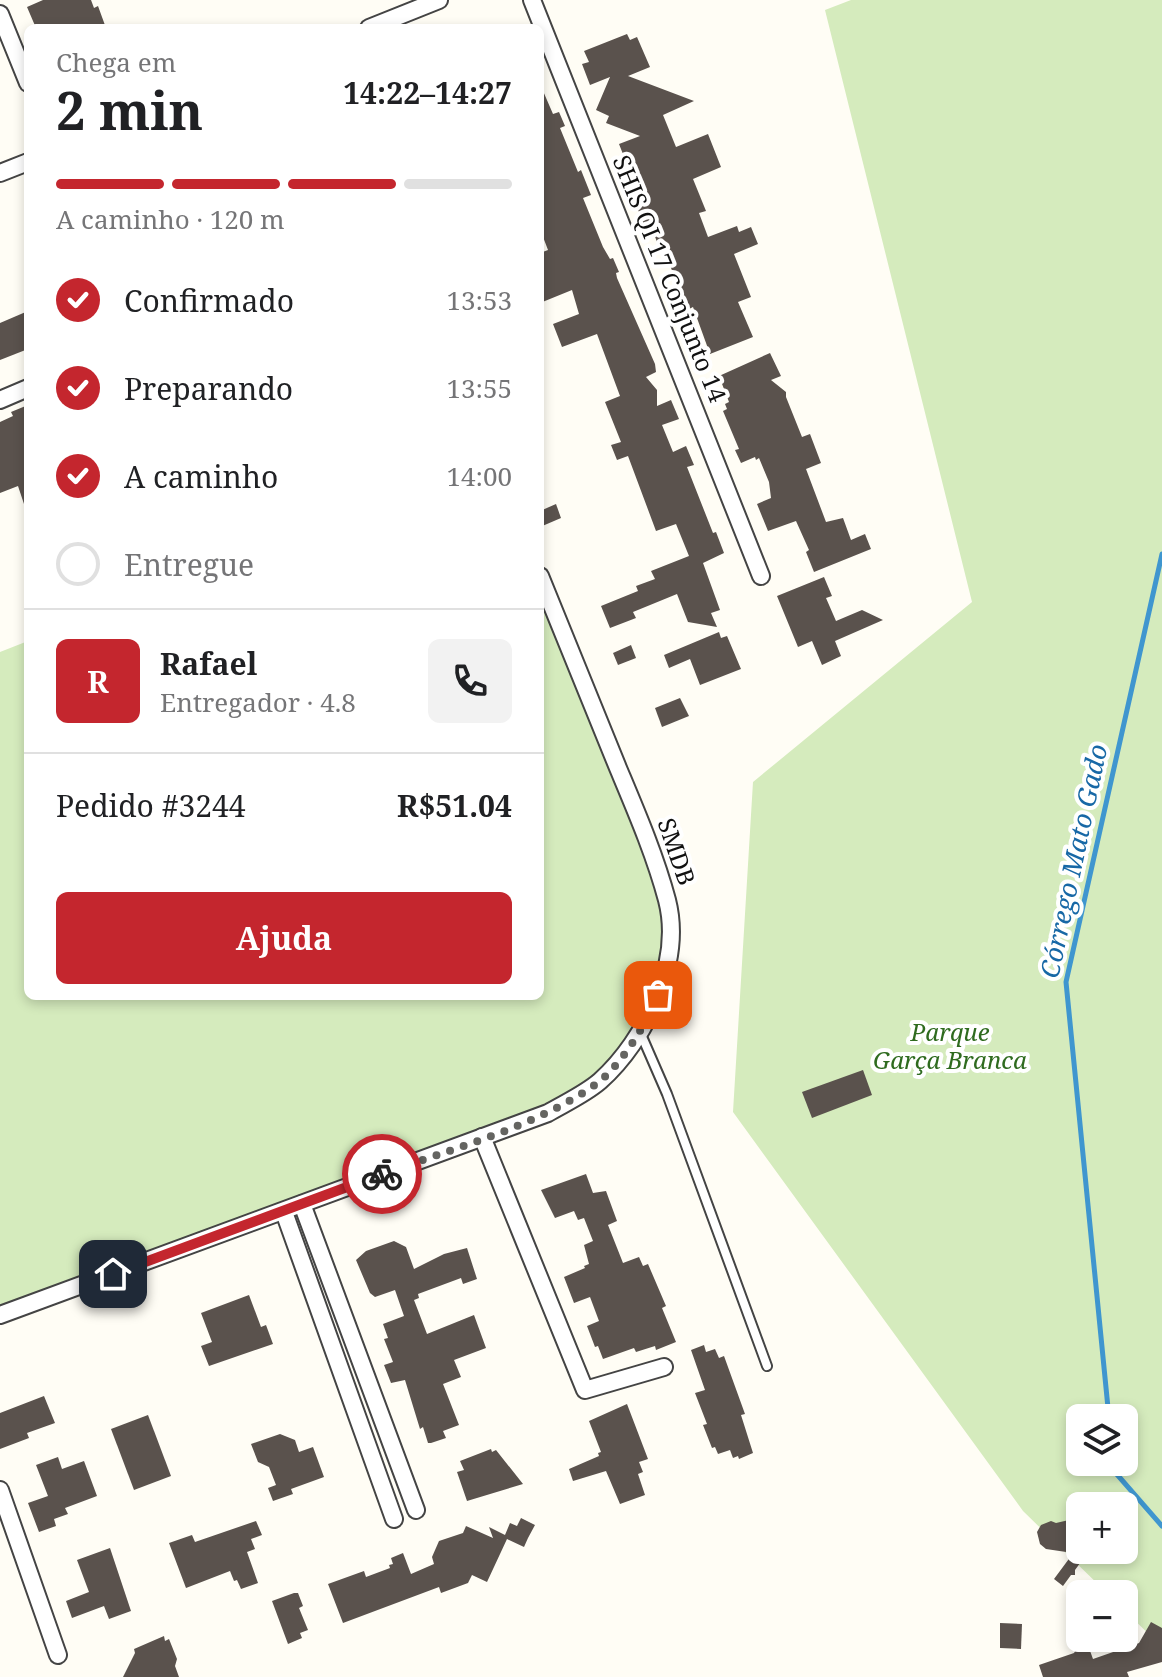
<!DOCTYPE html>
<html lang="pt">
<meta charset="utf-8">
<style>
body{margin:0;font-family:"Noto Serif",serif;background:#f2f2f2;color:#202124;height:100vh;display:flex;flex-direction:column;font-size:30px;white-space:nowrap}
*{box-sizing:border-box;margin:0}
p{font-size:26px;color:#757577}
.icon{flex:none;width:44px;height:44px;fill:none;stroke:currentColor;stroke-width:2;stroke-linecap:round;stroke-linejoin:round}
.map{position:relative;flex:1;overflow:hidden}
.panel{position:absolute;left:24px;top:24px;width:520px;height:976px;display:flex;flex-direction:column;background:#fff;border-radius:12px;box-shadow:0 4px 12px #0003}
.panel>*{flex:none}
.buttons{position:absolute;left:1066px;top:1404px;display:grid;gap:16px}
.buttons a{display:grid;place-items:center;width:72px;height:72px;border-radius:12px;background:#fff;box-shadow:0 4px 12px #0003;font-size:40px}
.pin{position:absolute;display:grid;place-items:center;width:68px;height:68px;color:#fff;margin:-34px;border-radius:16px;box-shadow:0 4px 12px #0006}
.courier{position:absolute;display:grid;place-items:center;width:80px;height:80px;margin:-40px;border:6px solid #c4262e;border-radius:50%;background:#fff;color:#222;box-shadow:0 2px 10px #0007}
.overview em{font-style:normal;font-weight:700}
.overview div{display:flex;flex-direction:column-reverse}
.overview{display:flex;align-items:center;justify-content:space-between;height:136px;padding:0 32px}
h1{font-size:52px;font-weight:700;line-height:60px}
.bar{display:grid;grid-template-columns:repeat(4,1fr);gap:12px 8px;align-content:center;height:96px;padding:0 32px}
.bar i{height:10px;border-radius:6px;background:#e0e0e0}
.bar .on{background:#c4262e}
.bar p{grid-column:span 4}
.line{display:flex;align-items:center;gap:20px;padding:0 32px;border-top:2px solid #e0e0e0}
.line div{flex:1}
.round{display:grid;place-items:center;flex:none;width:84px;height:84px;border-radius:12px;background:#f2f2f2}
ol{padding:0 32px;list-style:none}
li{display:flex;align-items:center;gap:24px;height:88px}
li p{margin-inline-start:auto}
li .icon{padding:8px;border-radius:50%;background:#c4262e;color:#fff;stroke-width:4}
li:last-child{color:#757577}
li i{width:44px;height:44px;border:4px solid #e0e0e0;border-radius:50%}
.primary-button{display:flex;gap:16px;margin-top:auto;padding:16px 32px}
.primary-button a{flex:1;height:92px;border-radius:12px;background:#c4262e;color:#fff;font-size:32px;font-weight:700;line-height:92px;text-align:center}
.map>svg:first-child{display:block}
.green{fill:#d5ebbd;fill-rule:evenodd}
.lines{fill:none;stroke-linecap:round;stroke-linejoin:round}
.stream{stroke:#3f96cf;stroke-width:5}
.building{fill:#5a524d}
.lane-casing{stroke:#444;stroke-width:12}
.street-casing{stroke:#444;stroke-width:20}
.lane{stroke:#fff;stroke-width:8}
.street{stroke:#fff;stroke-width:16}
.done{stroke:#646461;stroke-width:8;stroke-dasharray:0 14.4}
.route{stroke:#c4262e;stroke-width:10}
.labels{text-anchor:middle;stroke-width:8;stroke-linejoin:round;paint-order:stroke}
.street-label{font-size:24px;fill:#111;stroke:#fff}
.park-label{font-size:24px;font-style:italic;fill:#2f6b1f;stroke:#fff}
.water-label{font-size:26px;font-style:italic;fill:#1768a6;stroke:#fff}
</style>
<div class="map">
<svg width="1162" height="1677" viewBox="0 0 1162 1677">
<rect width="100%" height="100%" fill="#fffdf5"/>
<g class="green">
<path d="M851 0H1162V1647L1124 1610V1594H1108L1023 1511 733 1112 753 782 972 602 825 10ZM1080 1418H1124V1462H1080ZM1080 1506H1124V1550H1080Z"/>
<path d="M540 579 668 902 666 973 611 1070 548 1113 0 1316V652L28 641V996H540Z"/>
</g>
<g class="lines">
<g class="stream">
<path d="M1109 1418 1066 982 1162 554"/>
<path d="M1113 1462 1114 1471 1162 1526"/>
</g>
</g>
<g class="building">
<path d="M43 0H91L94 8 98 6 106 28H36L27 7Z"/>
<path d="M627 34 630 40 637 37 650 67 628 76 694 101 663 115 676 147 708 134 721 167 693 179 706 211 699 213 708 237 737 226 739 232 751 227 758 244 734 254 751 297 738 302 753 337 710 354 693 307 687 310 668 260 664 261 650 223 644 225 628 184 634 182 619 144 640 136 606 123 609 116 596 110 610 77 590 85 582 64 589 62 584 51Z"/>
<path d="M540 84 553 114 559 112 565 126 560 128 578 172 581 170 591 195 583 198 603 247 610 259 613 258 619 272 616 273 617 278 655 364 656 372 646 377 657 390V406L671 400 679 419 662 425 673 452 686 446 694 465 687 467 713 533 716 532 724 553 703 563 720 610 711 613 717 627 688 622 677 594 633 612 636 618 610 628 601 606 638 591 636 586 655 579 651 571 689 556 676 524 656 531 628 456 617 460 611 445 621 442 605 402 620 396 597 334 562 347 553 324 579 314 572 290 540 303V253L548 250 540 229Z"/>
<path d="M28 311V349L0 360V323Z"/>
<path d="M770 353 781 376 771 380 786 392V397L802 437 810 434 821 463 806 469 826 522 843 518 851 540 865 534 871 549 814 572 806 552 809 550 796 521 768 531 757 504 771 498 769 482 759 458 756 460 755 457 741 463 735 450 739 449 723 411 727 409 725 404 729 402 719 376Z"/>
<path d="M28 405V509L26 510 18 486 0 493V422L13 416 11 412Z"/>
<path d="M556 504 561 518 540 527V511Z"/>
<path d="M824 577 832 596 826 598 836 621 862 610 883 620 835 641 841 656 822 665 812 641 798 647 777 596Z"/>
<path d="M719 632 721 638 727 636 741 669 700 685 690 659 669 668 664 655Z"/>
<path d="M631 645 636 658 618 665 613 653Z"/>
<path d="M680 698 689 716 662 727 655 708Z"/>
<path d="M863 1070 872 1095 812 1118 802 1092Z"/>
<path d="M586 1174 593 1193 606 1191 617 1221 608 1225 623 1263 639 1257 643 1266 648 1264 666 1306 662 1308 676 1342 656 1350 655 1346 636 1352 634 1348 603 1359 598 1346 595 1347 587 1326 599 1321 590 1297 574 1303 564 1277 585 1268 584 1266 589 1264 584 1245 593 1241 584 1218 578 1220 574 1211 555 1218 541 1190Z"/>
<path d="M394 1241 406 1247 414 1269 444 1254 467 1248 477 1279 463 1284 461 1278 418 1294 419 1298 414 1300 427 1334 474 1315 486 1348 454 1360 461 1377 443 1384 459 1425 443 1431 446 1438 431 1443H428L423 1427 420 1429 405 1380 391 1383 384 1365 393 1362 384 1339 388 1338 383 1324 404 1316 395 1290 375 1297 370 1293 356 1260 366 1251Z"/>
<path d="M249 1295 261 1327 266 1325 273 1344 209 1366 201 1346 212 1342 201 1313Z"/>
<path d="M704 1345 706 1352 715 1349 719 1358 724 1356 745 1414 741 1415 753 1453 739 1459 738 1456 733 1458 730 1450 718 1454 715 1447 712 1448 703 1425 707 1424 695 1393 705 1390 691 1350Z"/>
<path d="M44 1396 55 1423 27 1433 29 1438 0 1449V1413Z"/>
<path d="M627 1404 648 1459 639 1462 643 1472 638 1474 645 1495 620 1504 606 1471 573 1481 569 1469 599 1456 598 1453 601 1452 589 1421Z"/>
<path d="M148 1415 171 1476 134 1490 111 1429Z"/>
<path d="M280 1434 295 1440 299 1452 313 1447 324 1477 291 1489 293 1494 273 1501 268 1488 276 1485 269 1467 258 1462 251 1444Z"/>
<path d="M491 1449 492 1452 496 1450 523 1484 467 1501 457 1472 464 1470 460 1461Z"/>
<path d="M58 1457 62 1469 84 1461 97 1496 65 1508 68 1514 54 1519 56 1526 39 1532 28 1503 48 1496 36 1465Z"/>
<path d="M521 1518 535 1525 528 1538 524 1547 507 1539 487 1582 472 1575 468 1583 441 1593 439 1587 343 1623 328 1584 364 1571 366 1577 390 1568 389 1565 393 1564 391 1558 403 1553 411 1574 434 1564 432 1557 439 1541 463 1533 466 1526 493 1538 489 1527 505 1535 510 1523 517 1526Z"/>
<path d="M1069 1520 1073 1553 1046 1549 1040 1544 1037 1532 1041 1525 1051 1521 1056 1523Z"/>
<path d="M256 1521 262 1535 251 1539 255 1549 247 1552 258 1583 241 1589 237 1580 234 1581 230 1571 186 1588 169 1543 192 1535 195 1542Z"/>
<path d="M110 1548 131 1611 109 1619 104 1606 72 1618 66 1601 89 1592 77 1560Z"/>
<path d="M1077 1548 1086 1555 1075 1570V1575H1071L1063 1586 1054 1579Z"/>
<path d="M294 1593H298L303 1606 299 1608 308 1630 300 1633 302 1638 288 1644 272 1601Z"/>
<path d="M1151 1622 1162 1628V1662L1127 1672 1129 1677H1043L1039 1665 1074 1653 1077 1648 1082 1650 1089 1648 1093 1659 1139 1643Z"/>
<path d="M1000 1623 1022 1624 1021 1649 1000 1648Z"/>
<path d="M164 1636 165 1641 169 1639 177 1659 175 1666 179 1677H123L135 1653 134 1649Z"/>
</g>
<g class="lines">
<defs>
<path id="lane" d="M640 1032 667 1094 767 1366"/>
<g id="street">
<path d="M532 0 761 576"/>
<path d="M0 14 28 83"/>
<path d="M369 28 439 0"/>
<path d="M0 173 28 162"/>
<path d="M0 400 28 388"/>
<path d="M482 1137 585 1390 664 1367"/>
<path d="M302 1204 416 1510"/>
<path d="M284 1212 394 1519"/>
<path d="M0 1315 548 1113C565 1103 585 1094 600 1081 646 1040 683 962 667 900 655 855 636 811 618 768 592 704 566 640 540 576"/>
<path d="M0 1490 58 1655"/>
</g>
</defs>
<use href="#lane" class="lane-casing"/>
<use href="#street" class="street-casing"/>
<use href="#lane" class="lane"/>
<use href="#street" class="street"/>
</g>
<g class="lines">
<path class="done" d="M382 1174C451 1149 536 1127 596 1084 621 1066 647 1023 658 995"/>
<path class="route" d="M113 1274 382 1174"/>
</g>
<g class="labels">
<g class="street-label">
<text transform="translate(669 279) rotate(68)" y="8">SHIS QI 17 Conjunto 14</text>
<text transform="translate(676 852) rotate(71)" y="8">SMDB</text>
</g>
<g class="park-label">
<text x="950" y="1041">Parque<tspan x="950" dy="28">Garça Branca</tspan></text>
</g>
<g class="water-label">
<text transform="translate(1074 861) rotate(-78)" y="9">Córrego Mato Gado</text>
</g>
</g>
</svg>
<div class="buttons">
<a><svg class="icon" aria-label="layers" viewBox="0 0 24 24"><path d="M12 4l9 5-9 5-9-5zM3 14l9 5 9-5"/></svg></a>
<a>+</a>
<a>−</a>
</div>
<div class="pin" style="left:658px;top:995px;background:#ea580c"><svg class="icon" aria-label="bag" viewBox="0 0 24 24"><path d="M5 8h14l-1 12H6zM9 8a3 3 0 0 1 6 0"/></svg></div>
<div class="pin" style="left:113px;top:1274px;background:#1f2937"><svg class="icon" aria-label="home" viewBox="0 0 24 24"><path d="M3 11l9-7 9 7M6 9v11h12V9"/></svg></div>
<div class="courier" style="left:382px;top:1174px"><svg class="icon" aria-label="bike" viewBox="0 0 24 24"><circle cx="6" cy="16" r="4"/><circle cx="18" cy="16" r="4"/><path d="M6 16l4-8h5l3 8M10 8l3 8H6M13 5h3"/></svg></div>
<section class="panel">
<div class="overview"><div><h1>2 min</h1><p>Chega em</p></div><em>14:22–14:27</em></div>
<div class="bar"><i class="on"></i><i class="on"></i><i class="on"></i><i></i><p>A caminho · 120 m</p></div>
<ol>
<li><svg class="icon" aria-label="check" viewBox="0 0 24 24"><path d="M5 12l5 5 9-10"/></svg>Confirmado<p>13:53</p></li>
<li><svg class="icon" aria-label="check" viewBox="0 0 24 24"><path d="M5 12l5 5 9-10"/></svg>Preparando<p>13:55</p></li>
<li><svg class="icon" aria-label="check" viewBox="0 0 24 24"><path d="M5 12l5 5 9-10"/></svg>A caminho<p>14:00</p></li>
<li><i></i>Entregue</li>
</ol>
<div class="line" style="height:144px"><b class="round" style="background:#c4262e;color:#fff">R</b><div><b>Rafael</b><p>Entregador · 4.8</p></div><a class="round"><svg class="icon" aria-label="phone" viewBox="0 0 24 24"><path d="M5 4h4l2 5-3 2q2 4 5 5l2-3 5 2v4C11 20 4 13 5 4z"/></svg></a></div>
<div class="line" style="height:104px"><div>Pedido #3244</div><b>R$51.04</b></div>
<div class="primary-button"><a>Ajuda</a></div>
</section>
</div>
